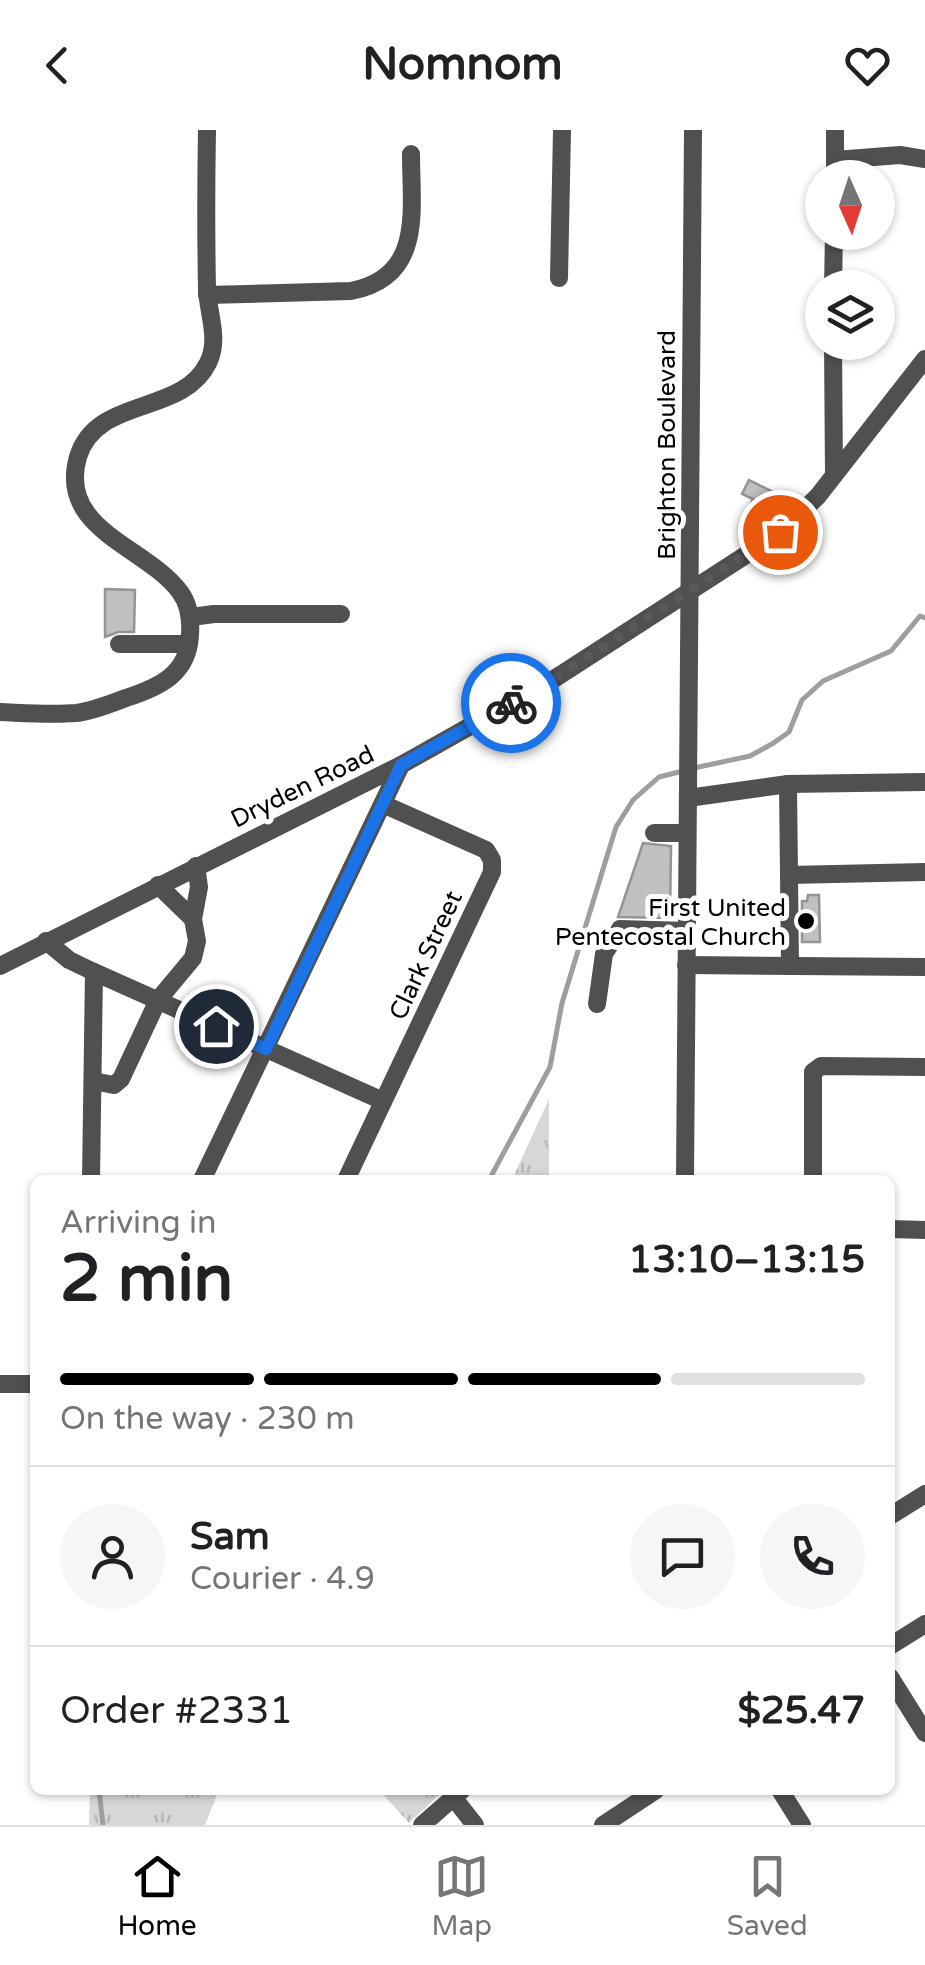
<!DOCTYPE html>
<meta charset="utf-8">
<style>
body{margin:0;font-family:"Varela Round",sans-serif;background:#f6f6f6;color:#202124;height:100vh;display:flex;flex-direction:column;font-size:38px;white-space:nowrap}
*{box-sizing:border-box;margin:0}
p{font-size:32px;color:#757577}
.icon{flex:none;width:55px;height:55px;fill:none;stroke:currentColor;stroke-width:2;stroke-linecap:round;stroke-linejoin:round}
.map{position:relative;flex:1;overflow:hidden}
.panel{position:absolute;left:30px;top:1045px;width:865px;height:620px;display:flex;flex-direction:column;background:#fff;border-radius:15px;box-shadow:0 2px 8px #0004}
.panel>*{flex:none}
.needle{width:65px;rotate:177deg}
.controls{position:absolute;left:805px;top:30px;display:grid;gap:20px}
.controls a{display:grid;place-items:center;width:90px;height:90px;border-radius:50%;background:#fff;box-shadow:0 2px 8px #0004;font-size:50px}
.pin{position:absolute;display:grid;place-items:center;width:85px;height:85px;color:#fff;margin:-42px;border:5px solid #fff;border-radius:50%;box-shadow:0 2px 10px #0007}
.courier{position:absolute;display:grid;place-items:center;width:100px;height:100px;margin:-50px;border:8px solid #1a73e8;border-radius:50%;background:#fff;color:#222;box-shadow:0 2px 12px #0007}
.head em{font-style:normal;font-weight:700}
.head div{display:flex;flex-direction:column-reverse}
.head{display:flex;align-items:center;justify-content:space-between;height:170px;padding:0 30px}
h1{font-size:65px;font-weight:700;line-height:75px}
.bar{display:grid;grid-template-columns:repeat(4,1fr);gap:15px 10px;align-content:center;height:120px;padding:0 30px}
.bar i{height:12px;border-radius:8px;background:#e0e0e0}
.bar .current{background:#000}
.bar p{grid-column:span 4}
.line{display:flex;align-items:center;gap:25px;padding:0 30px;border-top:2px solid #e0e0e0}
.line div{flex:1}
.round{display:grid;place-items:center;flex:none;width:105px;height:105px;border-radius:52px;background:#f6f6f6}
header{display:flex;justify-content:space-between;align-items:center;height:130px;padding:0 30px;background:#fff;font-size:45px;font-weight:700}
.tab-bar{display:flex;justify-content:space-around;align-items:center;height:140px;border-top:2px solid #e0e0e0;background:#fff;font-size:28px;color:#757577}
.tab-bar a{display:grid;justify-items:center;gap:5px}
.tab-bar .current{color:#000}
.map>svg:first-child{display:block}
.park{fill:url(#park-tufts)}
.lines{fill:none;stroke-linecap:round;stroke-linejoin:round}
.stream{stroke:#9e9e9e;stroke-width:5}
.building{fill:#c0c0c0;stroke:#949494;stroke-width:2.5}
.minor{stroke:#505050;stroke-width:18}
.done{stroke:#595959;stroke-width:10;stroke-dasharray:0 18}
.route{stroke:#1a73e8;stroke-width:12}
.poi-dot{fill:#000;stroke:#fff;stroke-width:4}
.labels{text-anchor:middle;stroke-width:10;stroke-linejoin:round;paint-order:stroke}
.street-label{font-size:25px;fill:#000;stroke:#fff}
.poi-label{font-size:25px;fill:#000;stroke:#fff;text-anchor:end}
</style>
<header><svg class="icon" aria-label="back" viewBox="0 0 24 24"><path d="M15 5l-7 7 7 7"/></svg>Nomnom<svg class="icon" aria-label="heart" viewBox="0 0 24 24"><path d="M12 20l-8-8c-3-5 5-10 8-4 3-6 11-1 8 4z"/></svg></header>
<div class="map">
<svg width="925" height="1695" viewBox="0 0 925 1695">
<defs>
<pattern id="park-tufts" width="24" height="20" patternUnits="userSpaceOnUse" patternTransform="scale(2.5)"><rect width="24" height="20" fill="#d7d7d7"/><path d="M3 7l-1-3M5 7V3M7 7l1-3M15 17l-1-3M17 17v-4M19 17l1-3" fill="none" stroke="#b7b7b7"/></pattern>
</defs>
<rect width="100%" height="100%" fill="#fff"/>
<g class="park">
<path d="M549 969V1050H512Z"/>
<path d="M90 1660H219L205 1695H89Z"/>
<path d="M379 1660H444L409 1693Z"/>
</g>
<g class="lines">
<g class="stream">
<path d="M694 638 750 626 772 614 789 602 802 570 823 551 891 521 920 486 925 488"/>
<path d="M489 1050 550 937 562 873 616 697 633 670 659 647 683 641"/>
<path d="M99 1660 103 1695"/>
</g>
</g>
<g class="building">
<path d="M749 350 777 364 768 382 751 373 753 369 742 364Z"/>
<path d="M105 459 135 460 134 502H118L105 507Z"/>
<path d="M643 713 671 716 670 788 618 787Z"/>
<path d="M808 765H819L820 812H802V771H807Z"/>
</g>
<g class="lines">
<g class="minor">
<path d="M835 30 900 25 925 29"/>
<path d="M835 48V0"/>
<path d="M559 148 562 0"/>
<path d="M833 158 834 102"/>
<path d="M207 165 351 161C424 147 411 81 411 24"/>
<path d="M833 212 834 345"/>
<path d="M191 487 214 484H341"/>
<path d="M119 514H189"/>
<path d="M0 582C25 583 51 585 76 583 93 581 110 574 126 568 160 557 188 544 190 505 191 490 189 474 180 462 146 416 57 400 78 327 96 266 182 286 208 233 220 209 208 184 207 159 206 106 206 53 207 0"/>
<path d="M788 654 790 836"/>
<path d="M688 668 788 654 925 652"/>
<path d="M654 703H687"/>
<path d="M789 745 925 742"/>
<path d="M158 755 193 789"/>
<path d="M46 811 69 830 94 842 383 971"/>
<path d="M686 835 925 837"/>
<path d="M0 836 401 635 554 549 780 403 818 366 925 229"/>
<path d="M597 874 604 824 620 799 687 801"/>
<path d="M93 951 114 955 121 949 158 870 193 828 197 811 193 789 199 757 196 736"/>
<path d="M91 1050 94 842"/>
<path d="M202 1050 401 635"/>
<path d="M346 1050 492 742V730L486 720 385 675"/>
<path d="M685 1050 693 0"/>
<path d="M813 1050V942L821 936 925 937"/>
<path d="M890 1099 925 1100"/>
<path d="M0 1254H35"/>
<path d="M890 1386 925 1364"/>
<path d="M890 1516 925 1494"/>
<path d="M890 1547 925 1603"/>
<path d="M780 1660 802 1695"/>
<path d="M453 1667 475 1695"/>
<path d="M422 1695 462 1660"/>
<path d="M603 1695 656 1660"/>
</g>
</g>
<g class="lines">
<path class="done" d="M511 573 554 549 780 402"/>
<path class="route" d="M216 896 266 919 401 635 511 573"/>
</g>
<circle class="poi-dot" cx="806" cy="791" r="10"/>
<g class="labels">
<g class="street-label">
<text transform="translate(666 315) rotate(-90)" y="9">Brighton Boulevard</text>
<text transform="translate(302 656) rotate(-26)" y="9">Dryden Road</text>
<text transform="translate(425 825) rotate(-65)" y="9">Clark Street</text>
</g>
<g class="poi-label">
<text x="786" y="786">First United<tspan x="786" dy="29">Pentecostal Church</tspan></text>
</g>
</g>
</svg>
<div class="controls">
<a><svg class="needle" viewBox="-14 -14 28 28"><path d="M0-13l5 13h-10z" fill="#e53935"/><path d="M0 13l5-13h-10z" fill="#757577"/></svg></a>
<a><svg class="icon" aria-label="layers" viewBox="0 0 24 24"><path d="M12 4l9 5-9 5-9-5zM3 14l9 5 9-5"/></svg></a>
</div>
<div class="pin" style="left:780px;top:402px;background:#ea580c"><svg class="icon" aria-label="bag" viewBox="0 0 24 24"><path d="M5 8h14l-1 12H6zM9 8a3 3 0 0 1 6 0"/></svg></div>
<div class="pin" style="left:216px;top:896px;background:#1f2937"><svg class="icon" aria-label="home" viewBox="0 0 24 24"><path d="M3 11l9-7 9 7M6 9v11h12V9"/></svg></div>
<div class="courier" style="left:511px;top:573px"><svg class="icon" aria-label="bike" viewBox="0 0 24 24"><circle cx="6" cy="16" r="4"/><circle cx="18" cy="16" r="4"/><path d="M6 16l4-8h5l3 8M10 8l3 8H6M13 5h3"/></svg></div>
<section class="panel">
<div class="head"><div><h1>2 min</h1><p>Arriving in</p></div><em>13:10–13:15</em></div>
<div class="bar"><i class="current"></i><i class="current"></i><i class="current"></i><i></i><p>On the way · 230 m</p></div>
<div class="line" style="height:180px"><a class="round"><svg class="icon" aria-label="person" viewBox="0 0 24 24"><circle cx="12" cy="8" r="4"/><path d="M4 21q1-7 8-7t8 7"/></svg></a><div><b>Sam</b><p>Courier · 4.9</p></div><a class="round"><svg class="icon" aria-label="chat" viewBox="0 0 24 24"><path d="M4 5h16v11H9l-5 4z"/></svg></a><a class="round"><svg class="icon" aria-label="phone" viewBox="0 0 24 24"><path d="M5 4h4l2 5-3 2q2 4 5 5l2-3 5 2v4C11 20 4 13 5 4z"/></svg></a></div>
<div class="line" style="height:130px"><div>Order #2331</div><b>$25.47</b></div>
</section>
</div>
<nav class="tab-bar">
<a class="current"><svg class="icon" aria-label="home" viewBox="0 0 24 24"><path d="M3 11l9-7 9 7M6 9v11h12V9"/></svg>Home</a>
<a><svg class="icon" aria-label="map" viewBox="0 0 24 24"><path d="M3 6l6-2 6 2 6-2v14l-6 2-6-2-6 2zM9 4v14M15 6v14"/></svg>Map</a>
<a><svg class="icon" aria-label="saved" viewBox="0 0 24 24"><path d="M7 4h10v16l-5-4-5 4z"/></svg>Saved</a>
</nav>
